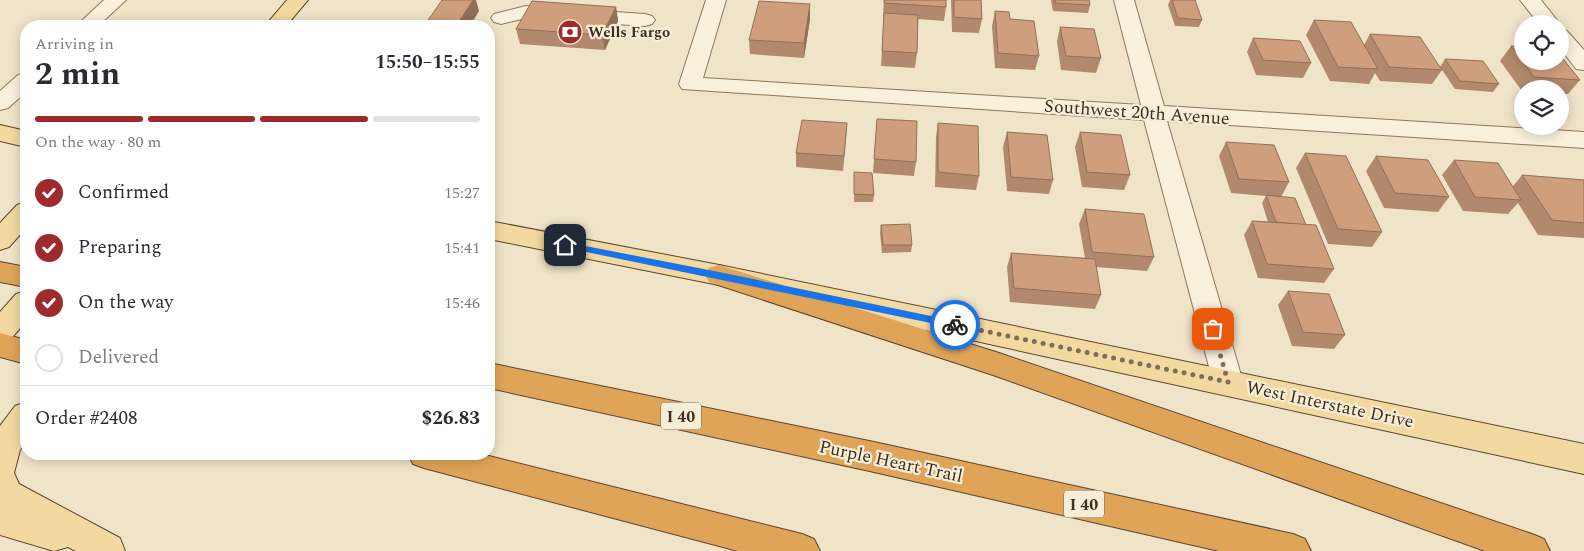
<!DOCTYPE html>
<meta charset="utf-8">
<style>
body{margin:0;font-family:Spectral,serif;background:#f2f2f3;color:#2b2b33;height:100vh;display:flex;flex-direction:column;font-size:19px;white-space:nowrap}
*{box-sizing:border-box;margin:0}
p{font-size:16px;color:#7c7c81}
.icon{flex:none;width:28px;height:28px;fill:none;stroke:currentColor;stroke-width:2;stroke-linecap:round;stroke-linejoin:round}
.map{position:relative;flex:1;overflow:hidden}
.side{position:absolute;left:20px;top:20px;width:475px;height:440px;display:flex;flex-direction:column;background:#fff;border-radius:20px;box-shadow:0 2px 12px #0003}
.side>*{flex:none}
.buttons{position:absolute;left:1514px;top:15px;display:grid;gap:10px}
.buttons a{display:grid;place-items:center;width:55px;height:55px;border-radius:50%;background:#fff;box-shadow:0 2px 12px #0003;font-size:25px}
.pin{position:absolute;display:grid;place-items:center;width:42px;height:42px;color:#fff;margin:-21px;border-radius:10px;box-shadow:0 2px 8px #0006}
.courier{position:absolute;display:grid;place-items:center;width:50px;height:50px;margin:-25px;border:4px solid #1a73e8;border-radius:50%;background:#fff;color:#222;box-shadow:0 1px 6px #0007}
.headline em{font-style:normal;font-weight:700}
.headline div{display:flex;flex-direction:column-reverse}
.headline{display:flex;align-items:center;justify-content:space-between;height:85px;padding:0 15px}
h1{font-size:32px;font-weight:700;line-height:38px}
.bar{display:grid;grid-template-columns:repeat(4,1fr);gap:8px 5px;align-content:center;height:60px;padding:0 15px}
.bar i{height:6px;border-radius:4px;background:#e1e1e2}
.bar .selected{background:#9e2a2b}
.bar p{grid-column:span 4}
.line{display:flex;align-items:center;gap:12px;padding:0 15px;border-top:1px solid #e1e1e2}
.line div{flex:1}
ol{padding:0 15px;list-style:none}
li{display:flex;align-items:center;gap:15px;height:55px}
li p{margin-inline-start:auto}
li .icon{padding:5px;border-radius:50%;background:#9e2a2b;color:#fff;stroke-width:4}
li:last-child{color:#7c7c81}
li i{width:28px;height:28px;border:2px solid #e1e1e2;border-radius:50%}
.map>svg:first-child{display:block}
.lines{fill:none;stroke-linecap:round;stroke-linejoin:round}
.minor-casing{stroke:#8d765c;stroke-width:2}
.major-casing{stroke:#5b4430;stroke-width:2}
.highway-casing{stroke:#5b4430;stroke-width:2}
.minor{fill:#faf1dc;fill-rule:evenodd}
.major{fill:#f3d9a0;fill-rule:evenodd}
.highway{fill:#e0a458;fill-rule:evenodd}
.wall{fill:#b2896c}
.shaded-wall{fill:#916f58}
.building{fill:#cf9f7d;stroke:#916f58}
.route{fill:#1a73e8}
.done{stroke:#7c6e5b;stroke-width:5;stroke-dasharray:0 9}
.labels{text-anchor:middle;stroke-width:4.5;stroke-linejoin:round;paint-order:stroke}
.far-poi-label{font-size:15px;font-weight:bold;fill:#3d2e20;stroke:#f7eed8;text-anchor:start}
.shield{fill:#f7eed8;stroke:#756857;stroke-width:1}
.shield-label{font-size:16px;font-weight:bold;fill:#3d2e20}
.street-label{font-size:18px;fill:#3d2e20;stroke:#f7eed8}
</style>
<div class="map">
<svg width="1584" height="551" viewBox="0 0 1584 551">
<rect width="100%" height="100%" fill="#f0e4c8"/>
<g class="lines">
<defs>
<g id="minor">
<path d="M104 0H126L98 26H76Z"/>
<path d="M706 0H726L703 78 1141 105 1114 0H1134L1164 106 1584 132V148L1167 121 1243 382 1239 391 1228 395 1217 391 1213 382 1144 120 682 89 679 84Z"/>
<path d="M1520 0H1541L1560 24H1539Z"/>
<path d="M526 6 645 14 652 16 655 20 652 24 645 26 526 18 501 24 494 22 491 18 494 14Z"/>
<path d="M1560 29 1567 31 1584 50V70L1576 69 1560 48Z"/>
<path d="M26 73V92L8 108 0 110V91L18 75Z"/>
</g>
<g id="major">
<path d="M287 0H308L286 26H265Z"/>
<path d="M0 125 26 131V147L0 141Z"/>
<path d="M26 202V228L9 247 0 250V223L17 205Z"/>
<path d="M489 221 719 265 1584 444V474L719 285 489 239Z"/>
<path d="M26 291V321L10 340 0 344V312L16 294Z"/>
<path d="M26 402V441L20 450 14 473 19 484 120 538 125 551H76L68 547 54 551 0 535V426L15 406Z"/>
</g>
<g id="highway">
<path d="M0 262 26 267V287L0 282Z"/>
<path d="M719 265 999 353 1532 534 1544 539 1550 551H1485L993 375 709 282 705 275 709 268Z"/>
<path d="M0 333 26 340V364L0 357Z"/>
<path d="M489 363 874 442 1293 534 1305 539 1311 551H1219L874 472 489 388Z"/>
<path d="M408 454H481L802 534 814 539 820 551H738L424 468 413 464Z"/>
</g>
</defs>
<use href="#minor" class="minor-casing"/>
<use href="#major" class="major-casing"/>
<use href="#highway" class="highway-casing"/>
<use href="#minor" class="minor"/>
<use href="#major" class="major"/>
<use href="#highway" class="highway"/>
</g>
<g class="wall">
<path d="M884 0H946V7L944 21 918 19 917 53 915 68 881 66 884 17H883Z"/>
<path d="M951 0H981L982 19 979 33 952 32Z"/>
<path d="M1051 0H1089L1090 5 1088 13 1053 11Z"/>
<path d="M1170 0H1195L1202 20 1199 27 1175 26 1168 5Z"/>
<path d="M810 4V19L804 58 750 54 749 40Z"/>
<path d="M616 7 618 21 605 50 520 44 516 29Z"/>
<path d="M995 11 1010 19 1039 56 1035 70 995 68 992 26Z"/>
<path d="M1314 20 1364 45 1370 34 1442 70 1432 84 1380 81 1375 73 1369 84 1330 81 1306 35Z"/>
<path d="M1060 27 1101 58 1096 73 1061 70 1057 41Z"/>
<path d="M1253 38 1311 63 1303 78 1256 75 1247 52Z"/>
<path d="M1511 46 1580 80 1568 94H1560V89H1522V91L1500 61Z"/>
<path d="M1445 59 1499 84 1493 92 1455 89 1440 67Z"/>
<path d="M877 119 916 162 914 176 873 173Z"/>
<path d="M847 123 843 171 796 167V153Z"/>
<path d="M938 123 979 176 976 190 935 187 936 137Z"/>
<path d="M1007 132 1053 180 1049 194 1007 191 1003 147Z"/>
<path d="M1080 132 1130 175 1124 190 1082 187 1075 147Z"/>
<path d="M1226 142 1289 182 1281 197 1306 225 1334 269 1324 283 1258 278 1244 235 1252 221 1268 222 1262 203 1266 196 1231 193 1219 156Z"/>
<path d="M1305 153 1382 232 1372 247 1328 244 1296 168Z"/>
<path d="M1376 156 1449 197 1438 212 1384 208 1366 171Z"/>
<path d="M1454 160 1513 186 1522 175 1584 180V238L1538 235 1518 203 1508 214 1463 211 1442 175Z"/>
<path d="M854 172 874 195 873 202H854Z"/>
<path d="M1085 209 1154 257 1147 271 1096 267 1101 295 1095 309 1010 302 1007 267 1011 253 1085 258 1079 224Z"/>
<path d="M881 225 912 245 911 252 882 253 880 233Z"/>
<path d="M1288 291 1345 335 1334 349 1292 346 1278 305Z"/>
</g>
<g class="shaded-wall">
<path d="M473 0H476L479 11 470 26H456Z"/>
<path d="M810 4V19L804 58V43Z"/>
<path d="M616 7 618 21 605 50 602 35Z"/>
<path d="M847 123 846 138 843 171 844 156Z"/>
</g>
<g class="building">
<path d="M442 0H473L456 26H424Z"/>
<path d="M884 0H946V7L884 3Z"/>
<path d="M954 0H981L982 19 954 17Z"/>
<path d="M1055 0H1089L1090 5 1055 3Z"/>
<path d="M1172 0H1195L1202 20 1178 18Z"/>
<path d="M532 1 616 7 602 35 516 29Z"/>
<path d="M759 1 810 4 804 43 749 40Z"/>
<path d="M995 11 1009 12 1010 19 1034 21 1039 56 998 53Z"/>
<path d="M884 13 918 15 917 53 882 51Z"/>
<path d="M1314 20 1351 22 1378 69 1338 67Z"/>
<path d="M1060 27 1094 29 1101 58 1066 56Z"/>
<path d="M1370 34 1420 37 1442 70 1389 67Z"/>
<path d="M1253 38 1300 41 1311 63 1263 60Z"/>
<path d="M1511 46 1522 47V61H1560V55L1580 80 1534 77Z"/>
<path d="M1445 59 1483 61 1499 84 1460 81Z"/>
<path d="M877 119 917 121 916 162 874 159Z"/>
<path d="M802 120 847 123 844 156 796 153Z"/>
<path d="M938 123 978 126 979 176 938 172Z"/>
<path d="M1007 132 1047 135 1053 180 1011 177Z"/>
<path d="M1080 132 1121 135 1130 175 1087 172Z"/>
<path d="M1226 142 1274 145 1289 182 1239 179Z"/>
<path d="M1305 153 1346 156 1382 232 1338 229Z"/>
<path d="M1376 156 1428 160 1449 197 1395 193Z"/>
<path d="M1454 160 1498 163 1521 200 1475 197Z"/>
<path d="M854 172 872 173 874 195 854 194Z"/>
<path d="M1522 175 1584 180V223L1552 220Z"/>
<path d="M1266 195 1295 198 1306 225 1276 222Z"/>
<path d="M1085 209 1144 214 1154 257 1092 252Z"/>
<path d="M1252 221 1316 225 1334 269 1267 264Z"/>
<path d="M910 224 912 245H883L881 225Z"/>
<path d="M1011 253 1095 259 1101 295 1014 288Z"/>
<path d="M1288 291 1329 294 1345 335 1303 332Z"/>
</g>
<path class="route" d="M565 242 719 272 955 321 959 325 955 328 562 247V243Z"/>
<g class="lines">
<path class="done" d="M955 325 1228 382 1213 329"/>
</g>
<defs>
<symbol id="bank-disc" viewBox="-11 -11 22 22"><circle r="9.5" fill="#9e2a2b" stroke="#f7eed8"/><path d="M-6-4H6V4H-6ZM0-2.3a2.3 2.3 0 1 0 0 4.6a2.3 2.3 0 1 0 0-4.6Z" fill="#fff"/></symbol>
</defs>
<g fill-rule="evenodd">
<use href="#bank-disc" x="556" y="18" width="28" height="28"/>
</g>
<g class="labels">
<g class="far-poi-label">
<text x="588" y="37">Wells Fargo</text>
</g>
<g class="shield">
<rect x="661" y="402.5" width="40" height="27" rx="4"/>
<rect x="1064" y="490.5" width="40" height="27" rx="4"/>
</g>
<g class="shield-label">
<text x="681" y="422">I 40</text>
<text x="1084" y="510">I 40</text>
</g>
<g class="street-label">
<text transform="translate(1137 112) rotate(4)" y="6">Southwest 20th Avenue</text>
<text transform="translate(1330 404) rotate(12)" y="6">West Interstate Drive</text>
<text transform="translate(891 461) rotate(12)" y="6">Purple Heart Trail</text>
</g>
</g>
</svg>
<div class="buttons">
<a><svg class="icon" aria-label="locate" viewBox="0 0 24 24"><circle cx="12" cy="12" r="6"/><path d="M12 2v4M12 18v4M2 12h4M18 12h4"/></svg></a>
<a><svg class="icon" aria-label="layers" viewBox="0 0 24 24"><path d="M12 4l9 5-9 5-9-5zM3 14l9 5 9-5"/></svg></a>
</div>
<div class="pin" style="left:1213px;top:329px;background:#ea580c"><svg class="icon" aria-label="bag" viewBox="0 0 24 24"><path d="M5 8h14l-1 12H6zM9 8a3 3 0 0 1 6 0"/></svg></div>
<div class="pin" style="left:565px;top:245px;background:#1f2937"><svg class="icon" aria-label="home" viewBox="0 0 24 24"><path d="M3 11l9-7 9 7M6 9v11h12V9"/></svg></div>
<div class="courier" style="left:955px;top:325px"><svg class="icon" aria-label="bike" viewBox="0 0 24 24"><circle cx="6" cy="16" r="4"/><circle cx="18" cy="16" r="4"/><path d="M6 16l4-8h5l3 8M10 8l3 8H6M13 5h3"/></svg></div>
<section class="side">
<div class="headline"><div><h1>2 min</h1><p>Arriving in</p></div><em>15:50–15:55</em></div>
<div class="bar"><i class="selected"></i><i class="selected"></i><i class="selected"></i><i></i><p>On the way · 80 m</p></div>
<ol>
<li><svg class="icon" aria-label="check" viewBox="0 0 24 24"><path d="M5 12l5 5 9-10"/></svg>Confirmed<p>15:27</p></li>
<li><svg class="icon" aria-label="check" viewBox="0 0 24 24"><path d="M5 12l5 5 9-10"/></svg>Preparing<p>15:41</p></li>
<li><svg class="icon" aria-label="check" viewBox="0 0 24 24"><path d="M5 12l5 5 9-10"/></svg>On the way<p>15:46</p></li>
<li><i></i>Delivered</li>
</ol>
<div class="line" style="height:65px"><div>Order #2408</div><b>$26.83</b></div>
</section>
</div>
